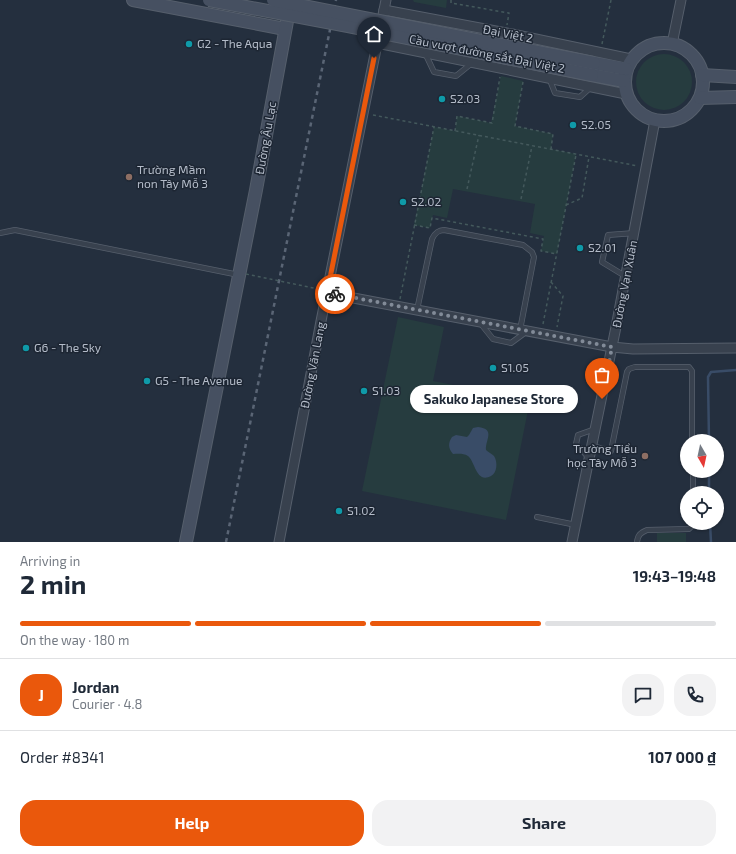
<!DOCTYPE html>
<meta charset="utf-8">
<style>
body{margin:0;font-family:"Exo 2",sans-serif;background:#f2f2f3;color:#1f2937;height:100vh;display:flex;flex-direction:column;font-size:15px;white-space:nowrap}
*{box-sizing:border-box;margin:0}
p{font-size:13px;color:#747a83}
.icon{flex:none;width:22px;height:22px;fill:none;stroke:currentColor;stroke-width:2;stroke-linecap:round;stroke-linejoin:round}
.map{position:relative;height:542px;overflow:hidden}
.side{display:flex;flex-direction:column;background:#fff;flex:1}
.side>*{flex:none}
.needle{width:26px;rotate:171deg}
.controls{position:absolute;left:680px;top:434px;display:grid;gap:8px}
.controls a{display:grid;place-items:center;width:44px;height:44px;border-radius:50%;background:#fff;box-shadow:0 1px 3px #0004;font-size:20px}
.pin{position:absolute;display:grid;place-items:center;width:34px;height:34px;color:#fff;margin:-41px -17px;border-radius:50% 50% 50% 0;rotate:-45deg;box-shadow:0 0 4px #0007}
.pin .icon{rotate:45deg}
.courier{position:absolute;display:grid;place-items:center;width:40px;height:40px;margin:-20px;border:3px solid #ea580c;border-radius:50%;background:#fff;color:#222;box-shadow:0 1px 5px #0007}
.bubble{position:absolute;height:28px;border-radius:14px;background:#fff;box-shadow:0 1px 3px #0004;font-size:13px;font-weight:700;line-height:28px;text-align:center}
.head em{font-style:normal;font-weight:700}
.head div{display:flex;flex-direction:column-reverse}
.head{display:flex;align-items:center;justify-content:space-between;height:68px;padding:0 20px}
h1{font-size:26px;font-weight:700;line-height:30px}
.bar{display:grid;grid-template-columns:repeat(4,1fr);gap:6px 4px;align-content:center;height:48px;padding:0 20px}
.bar i{height:5px;border-radius:3px;background:#e0e1e3}
.bar .on{background:#ea580c}
.bar p{grid-column:span 4}
.line{display:flex;align-items:center;gap:10px;padding:0 20px;border-top:1px solid #e0e1e3}
.line div{flex:1}
.round{display:grid;place-items:center;flex:none;width:42px;height:42px;border-radius:16px;background:#f2f2f3}
.button{display:flex;gap:8px;margin-top:auto;padding:8px 20px}
.button a{flex:1;height:46px;border-radius:16px;background:#ea580c;color:#fff;font-size:16px;font-weight:700;line-height:46px;text-align:center}
.button a+a{background:#f2f2f3;color:#1f2937}
.map>svg:first-child{display:block}
.green{fill:#263c3f}
.water{fill:#394c67}
.lines{fill:none;stroke-linecap:round;stroke-linejoin:round}
.stream{stroke:#394c67;stroke-width:2.5}
.lane-casing{stroke:#565f6c;stroke-width:6}
.street-casing{stroke:#565f6c;stroke-width:11}
.secondary-casing{stroke:#565f6c;stroke-width:14}
.path{stroke:#44595c;stroke-width:1.5;stroke-dasharray:3 3;stroke-linecap:butt}
.lane{stroke:#38414e;stroke-width:4.5}
.street{stroke:#38414e;stroke-width:9}
.secondary{stroke:#465061;stroke-width:12}
.rail{stroke:#5a6575;stroke-width:2.5;stroke-dasharray:4 4;stroke-linecap:butt}
.secondary-bridge-casing{stroke:#565f6c;stroke-width:14;stroke-linecap:butt}
.path-bridge{stroke:#44595c;stroke-width:1.5;stroke-dasharray:3 3;stroke-linecap:butt}
.secondary-bridge{stroke:#465061;stroke-width:12}
.done{stroke:#828b98;stroke-width:4;stroke-dasharray:0 7.2}
.route{stroke:#ea580c;stroke-width:5}
.culture-dot{fill:#0f9aa8;stroke:#1d2633;stroke-width:1.5}
.education-dot{fill:#8d6e63;stroke:#1d2633;stroke-width:1.5}
.labels{text-anchor:middle;stroke-width:3;stroke-linejoin:round;paint-order:stroke}
.street-label{font-size:12px;fill:#b4bcc9;stroke:#1d2633}
.poi-label{font-size:12px;fill:#b4bcc9;stroke:#1d2633;text-anchor:start}
</style>
<div class="map">
<svg width="736" height="542" viewBox="0 0 736 542">
<rect width="100%" height="100%" fill="#242f3e"/>
<g class="green">
<path d="M413 0H447L446 8 414 2Z"/>
<circle cx="664" cy="82" r="28"/>
<path d="M501 76 523 81 515 126 553 134 551 149 576 154 557 254 541 251 544 236 530 233 535 204 453 189 447 218 433 215 430 228 414 225 434 127 455 131 457 116 491 123Z"/>
<path d="M398 317 444 327 433 381 525 399 529 405 506 520 362 491Z"/>
<rect x="657" y="533" width="29" height="9"/>
</g>
<path class="water" d="M478 427C496 429 485 440 486 450 488 452 492 454 494 456 498 462 497 473 491 476 476 484 475 461 468 456 463 453 458 454 453 454 448 448 448 443 452 437L456 435 467 437 469 435 473 428Z"/>
<g class="lines">
<g class="stream">
<path d="M709 441 708 377 711 372 736 370"/>
<path d="M709 471V493"/>
<path d="M710 523 711 542"/>
</g>
<defs>
<g id="lane">
<path d="M425 53 434 72 456 76 472 63"/>
<path d="M549 78 555 93 580 97 591 87"/>
<path d="M0 233 15 230 239 275"/>
<path d="M625 276 602 262 608 235 635 233"/>
<path d="M417 310 432 239C435 233 438 230 444 230L523 245 532 252 534 257 520 330"/>
<path d="M481 324 493 339 511 343 526 332"/>
<path d="M592 446 611 451 627 372 629 369 635 367H689L692 371V441"/>
<path d="M589 458 576 444 578 435 595 429"/>
<path d="M693 471V493"/>
<path d="M537 517 576 525"/>
<path d="M637 542C638 535 640 533 647 530L689 529 693 525V523"/>
</g>
<g id="street">
<path d="M384 10 512 34 631 59"/>
<path d="M377 43 626 94"/>
<path d="M672 44 681 0"/>
<path d="M327 293 612 347 633 349 736 348"/>
<path d="M279 542 321 321 386 0"/>
<path d="M572 542 616 327 655 120"/>
</g>
<g id="secondary">
<path d="M133 0 285 29"/>
<circle cx="664" cy="82" r="39"/>
<path d="M594 63 626 69"/>
<path d="M592 75 624 81"/>
<path d="M702 75 736 77"/>
<path d="M700 98 736 97"/>
<path d="M186 542 256 190 290 5"/>
</g>
</defs>
<use href="#lane" class="lane-casing"/>
<use href="#street" class="street-casing"/>
<use href="#secondary" class="secondary-casing"/>
<g class="path">
<path d="M451 0V3L509 13 507 25"/>
<path d="M602 44 611 0"/>
<path d="M523 82 515 126 553 134 551 149"/>
<path d="M373 115 638 166"/>
<path d="M455 131 457 116 492 123 500 77"/>
<path d="M467 189 479 135"/>
<path d="M521 199 532 146"/>
<path d="M566 205 582 198 589 157"/>
<path d="M414 225 430 228 432 218 543 239 541 251 557 254"/>
<path d="M551 282 563 296 557 327"/>
<path d="M400 299 434 127"/>
<path d="M543 324 576 155"/>
</g>
<use href="#lane" class="lane"/>
<use href="#street" class="street"/>
<use href="#secondary" class="secondary"/>
<path class="rail" d="M226 542 336 0"/>
<defs>
<g id="secondary-bridge">
<path d="M209 0 348 26 592 75"/>
<path d="M273 0 594 63"/>
</g>
</defs>
<use href="#secondary-bridge" class="secondary-bridge-casing"/>
<path class="path-bridge" d="M246 274 323 290"/>
<use href="#secondary-bridge" class="secondary-bridge"/>
</g>
<g class="lines">
<path class="done" d="M335 294 612 347 602 399"/>
<path class="route" d="M335 294 327 293 374 58"/>
</g>
<g class="culture-dot">
<circle cx="189" cy="44" r="4"/>
<circle cx="442" cy="99" r="4"/>
<circle cx="573" cy="125" r="4"/>
<circle cx="403" cy="202" r="4"/>
<circle cx="580" cy="248" r="4"/>
<circle cx="26" cy="348" r="4"/>
<circle cx="493" cy="368" r="4"/>
<circle cx="147" cy="381" r="4"/>
<circle cx="364" cy="391" r="4"/>
<circle cx="339" cy="511" r="4"/>
</g>
<g class="education-dot">
<circle cx="129" cy="177" r="4"/>
<circle cx="645" cy="456" r="4"/>
</g>
<g class="labels">
<g class="street-label">
<text transform="translate(508 34) rotate(11)" y="4">Đại Việt 2</text>
<text transform="translate(487 54) rotate(11)" y="4">Cầu vượt đường sắt Đại Việt 2</text>
<text transform="translate(266 138) rotate(-80)" y="4">Đường Âu Lạc</text>
<text transform="translate(625 284) rotate(-79)" y="4">Đường Vạn Xuân</text>
<text transform="translate(313 365) rotate(-79)" y="4">Đường Văn Lang</text>
</g>
<g class="poi-label">
<text x="197" y="48">G2 - The Aqua</text>
<text x="450" y="103">S2.03</text>
<text x="581" y="129">S2.05</text>
<text x="137" y="174">Trường Mầm<tspan x="137" dy="14">non Tây Mỗ 3</tspan></text>
<text x="411" y="206">S2.02</text>
<text x="588" y="252">S2.01</text>
<text x="34" y="352">G6 - The Sky</text>
<text x="501" y="372">S1.05</text>
<text x="155" y="385">G5 - The Avenue</text>
<text x="372" y="395">S1.03</text>
<text x="637" y="453" text-anchor="end">Trường Tiểu<tspan x="637" dy="14">học Tây Mỗ 3</tspan></text>
<text x="347" y="515">S1.02</text>
</g>
</g>
</svg>
<div class="controls">
<a><svg class="needle" viewBox="-14 -14 28 28"><path d="M0-13l5 13h-10z" fill="#e53935"/><path d="M0 13l5-13h-10z" fill="#747a83"/></svg></a>
<a><svg class="icon" aria-label="locate" viewBox="0 0 24 24"><circle cx="12" cy="12" r="6"/><path d="M12 2v4M12 18v4M2 12h4M18 12h4"/></svg></a>
</div>
<div class="pin" style="left:602px;top:399px;background:#ea580c"><svg class="icon" aria-label="bag" viewBox="0 0 24 24"><path d="M5 8h14l-1 12H6zM9 8a3 3 0 0 1 6 0"/></svg></div>
<div class="pin" style="left:374px;top:58px;background:#1f2937"><svg class="icon" aria-label="home" viewBox="0 0 24 24"><path d="M3 11l9-7 9 7M6 9v11h12V9"/></svg></div>
<div class="courier" style="left:335px;top:294px"><svg class="icon" aria-label="bike" viewBox="0 0 24 24"><circle cx="6" cy="16" r="4"/><circle cx="18" cy="16" r="4"/><path d="M6 16l4-8h5l3 8M10 8l3 8H6M13 5h3"/></svg></div>
<div class="bubble" style="left:410px;top:385px;width:168px">Sakuko Japanese Store</div>
</div>
<section class="side">
<div class="head"><div><h1>2 min</h1><p>Arriving in</p></div><em>19:43–19:48</em></div>
<div class="bar"><i class="on"></i><i class="on"></i><i class="on"></i><i></i><p>On the way · 180 m</p></div>
<div class="line" style="height:72px"><b class="round" style="background:#ea580c;color:#fff">J</b><div><b>Jordan</b><p>Courier · 4.8</p></div><a class="round"><svg class="icon" aria-label="chat" viewBox="0 0 24 24"><path d="M4 5h16v11H9l-5 4z"/></svg></a><a class="round"><svg class="icon" aria-label="phone" viewBox="0 0 24 24"><path d="M5 4h4l2 5-3 2q2 4 5 5l2-3 5 2v4C11 20 4 13 5 4z"/></svg></a></div>
<div class="line" style="height:52px"><div>Order #8341</div><b>107 000 ₫</b></div>
<div class="button"><a>Help</a><a>Share</a></div>
</section>
